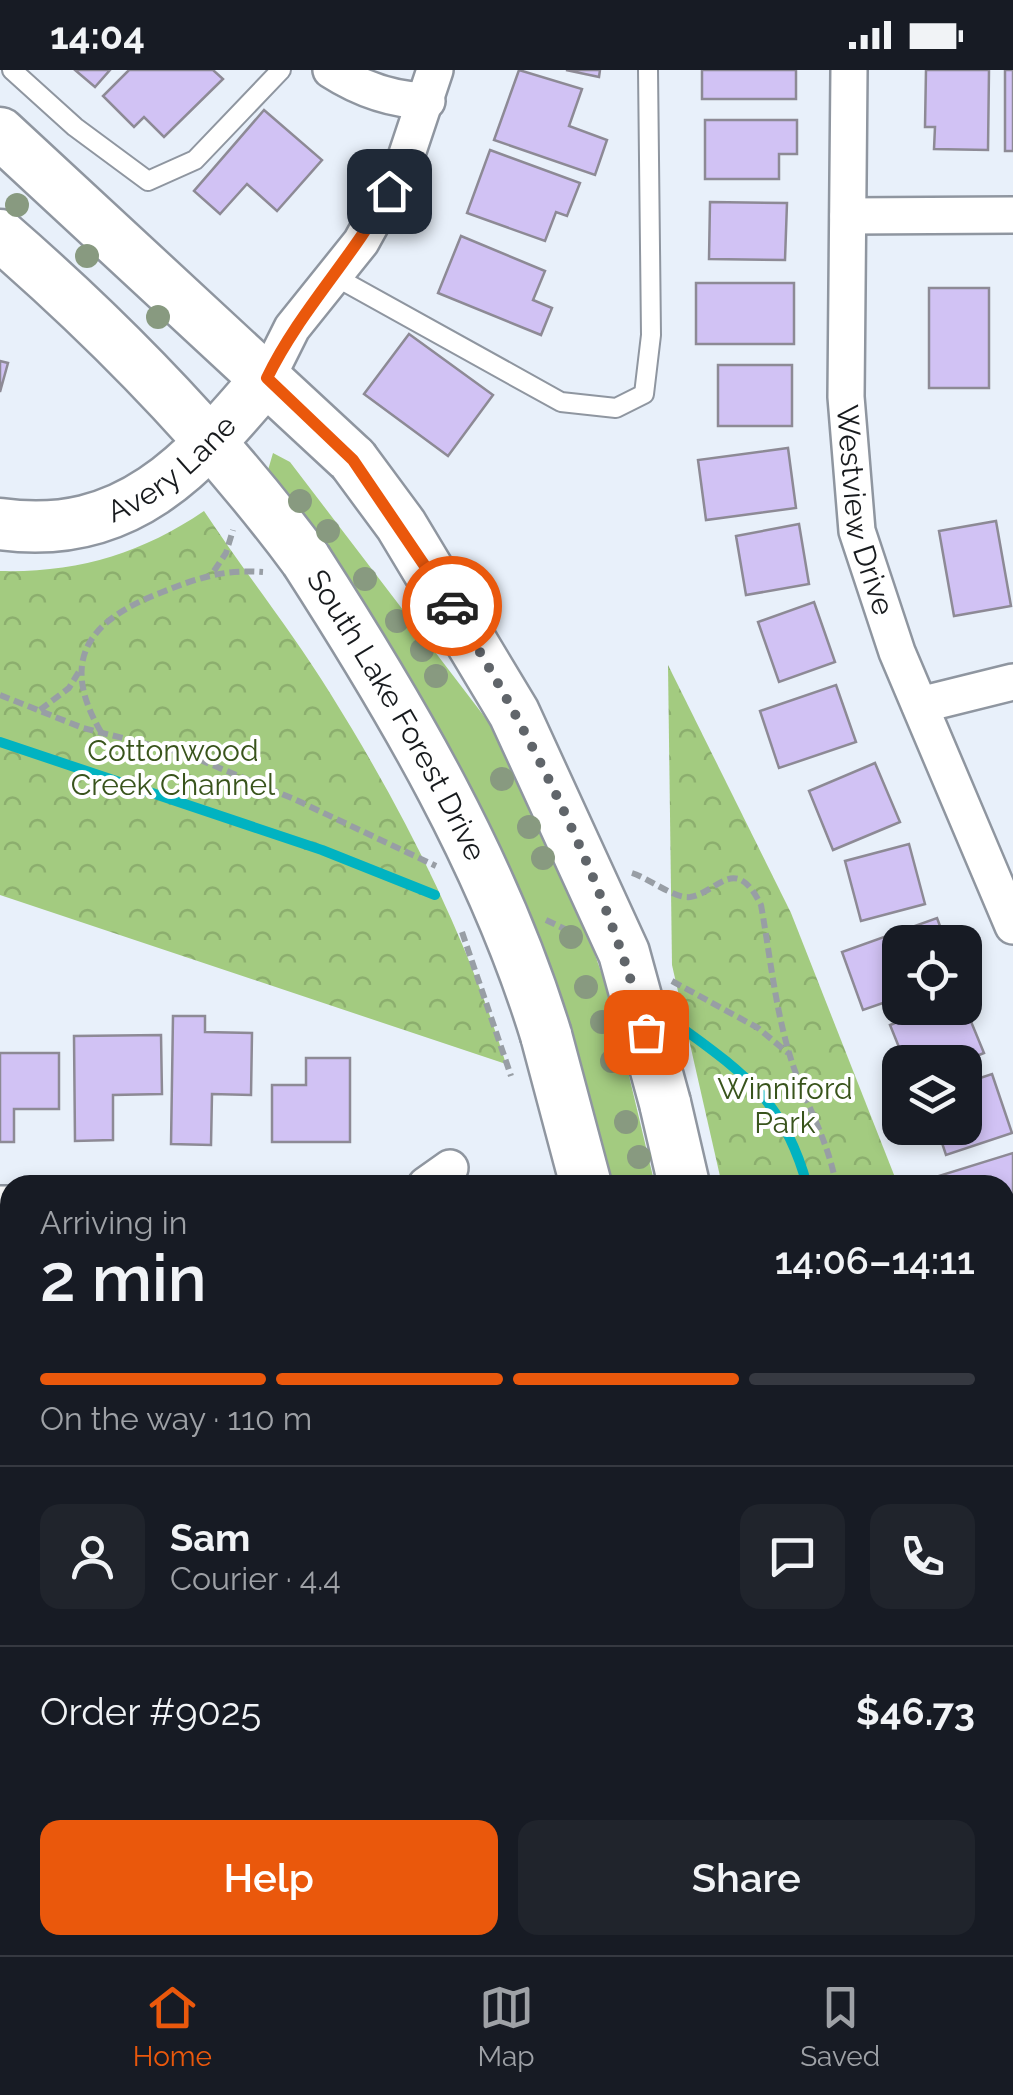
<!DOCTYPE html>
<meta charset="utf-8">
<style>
body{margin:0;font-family:Raleway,sans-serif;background:#20242c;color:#f1f3f6;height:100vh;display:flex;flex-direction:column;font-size:38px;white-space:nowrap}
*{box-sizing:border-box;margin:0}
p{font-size:32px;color:#9ea1a6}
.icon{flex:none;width:55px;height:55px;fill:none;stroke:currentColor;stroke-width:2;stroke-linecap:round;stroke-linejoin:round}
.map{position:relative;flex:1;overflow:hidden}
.panel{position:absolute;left:0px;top:1105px;width:1015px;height:780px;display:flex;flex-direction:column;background:#171b24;border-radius:30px 30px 0 0;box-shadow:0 5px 15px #0003}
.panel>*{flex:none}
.buttons{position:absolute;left:882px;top:855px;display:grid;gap:20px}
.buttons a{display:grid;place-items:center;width:100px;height:100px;border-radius:20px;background:#171b24;box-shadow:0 5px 15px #0003;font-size:50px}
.pin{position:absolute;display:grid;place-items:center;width:85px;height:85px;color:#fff;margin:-42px;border-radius:20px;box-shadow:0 5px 15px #0006}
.courier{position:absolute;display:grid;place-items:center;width:100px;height:100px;margin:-50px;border:8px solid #ea580c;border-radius:50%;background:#fff;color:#222;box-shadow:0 2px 12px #0007}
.headline em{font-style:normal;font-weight:600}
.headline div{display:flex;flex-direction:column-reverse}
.headline{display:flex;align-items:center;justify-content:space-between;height:170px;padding:0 40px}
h1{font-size:65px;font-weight:600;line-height:75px}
.bar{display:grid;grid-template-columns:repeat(4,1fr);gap:15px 10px;align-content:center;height:120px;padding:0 40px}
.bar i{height:12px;border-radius:8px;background:#363941}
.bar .on{background:#ea580c}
.bar p{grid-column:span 4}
.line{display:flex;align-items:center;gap:25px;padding:0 40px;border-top:2px solid #363941}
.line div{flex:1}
.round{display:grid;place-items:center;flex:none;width:105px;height:105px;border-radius:20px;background:#20242c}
.button{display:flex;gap:20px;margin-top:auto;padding:20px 40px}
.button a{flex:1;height:115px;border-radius:20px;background:#ea580c;color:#fff;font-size:40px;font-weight:600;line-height:115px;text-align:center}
.button a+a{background:#20242c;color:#f1f3f6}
.status{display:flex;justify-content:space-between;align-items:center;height:70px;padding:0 50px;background:#171b24;direction:ltr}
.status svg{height:28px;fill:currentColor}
.tab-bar{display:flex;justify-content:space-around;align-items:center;height:140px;border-top:2px solid #363941;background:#171b24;font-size:28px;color:#9ea1a6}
.tab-bar a{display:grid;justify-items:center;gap:5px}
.tab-bar .on{color:#ea580c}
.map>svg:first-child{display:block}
.green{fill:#a3cb80}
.park{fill:url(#park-crowns)}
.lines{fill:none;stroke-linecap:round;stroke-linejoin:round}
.stream{stroke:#01b3c1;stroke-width:10}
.building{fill:#d1c2f4;stroke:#8d8a95;stroke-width:2.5}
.lane-casing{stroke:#8f96a0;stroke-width:22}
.street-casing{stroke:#8f96a0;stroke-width:40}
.secondary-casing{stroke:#8f96a0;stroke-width:55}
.path{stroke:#989ea5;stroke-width:6;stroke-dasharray:10 5;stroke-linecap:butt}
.lane{stroke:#fff;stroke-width:18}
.street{stroke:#fff;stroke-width:35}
.secondary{stroke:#fff;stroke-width:50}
.secondary-bridge-casing{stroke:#8f96a0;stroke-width:55;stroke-linecap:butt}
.secondary-bridge{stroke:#fff;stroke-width:50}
.tree{fill:#889a80}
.done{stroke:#60656a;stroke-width:10;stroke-dasharray:0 18}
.route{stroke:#ea580c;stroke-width:12}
.labels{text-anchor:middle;stroke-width:8;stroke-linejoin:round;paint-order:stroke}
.street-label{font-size:30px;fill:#171a1d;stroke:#fff}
.park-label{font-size:30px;fill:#39541c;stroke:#fff}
</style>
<div class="status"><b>14:04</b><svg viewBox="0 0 49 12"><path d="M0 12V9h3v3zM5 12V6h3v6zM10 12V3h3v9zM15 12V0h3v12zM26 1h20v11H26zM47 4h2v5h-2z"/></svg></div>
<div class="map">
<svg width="1013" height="1885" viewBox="0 0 1013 1885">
<defs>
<pattern id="park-crowns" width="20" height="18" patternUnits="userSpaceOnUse" patternTransform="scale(2.5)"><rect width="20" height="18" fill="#a3cb80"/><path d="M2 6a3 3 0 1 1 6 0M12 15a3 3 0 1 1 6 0" fill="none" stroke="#8cae6e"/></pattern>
</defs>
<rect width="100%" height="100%" fill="#e8f0fa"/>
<g class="green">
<path d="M273 383 290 392 500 667 563 794 611 930 655 1115H595L573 1018 272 425 268 400Z"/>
<path d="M634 1875H682L684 1885H634Z"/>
</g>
<g class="park">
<path d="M204 441C245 503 291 560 330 623 403 740 465 862 506 994L0 825V501C76 503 141 484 204 441Z"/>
<path d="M668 595 791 843 898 1115H722L672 895Z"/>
<path d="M1005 1407 1013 1427V1885H754V1875H1005Z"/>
</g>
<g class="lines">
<g class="stream">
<path d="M0 672 322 780 435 825"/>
<path d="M682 958C747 1005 785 1034 807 1115"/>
<path d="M1004 1875 1008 1885"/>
</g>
</g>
<g class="building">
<path d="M75 0H110L95 17Z"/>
<path d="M129 0H213L223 9 164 67 144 47 134 57 103 26Z"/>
<path d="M519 0 582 19 569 56 607 70 595 105 494 70Z"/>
<path d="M566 0H600L599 7Z"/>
<rect x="702" y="0" width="94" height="29"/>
<path d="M926 0H989L988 80 934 79 935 57H925Z"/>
<rect x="1005" y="0" width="8" height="81"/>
<path d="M264 40 322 90 277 141 247 114 220 144 194 121Z"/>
<path d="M705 50H797V84H779V109H705Z"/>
<path d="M490 80 580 113 567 146 556 142 545 171 467 143Z"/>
<path d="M710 132 787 133 785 190 709 189Z"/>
<path d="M461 166 545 201 533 230 552 238 541 265 438 223Z"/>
<rect x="696" y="213" width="98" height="61"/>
<rect x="929" y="218" width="60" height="100"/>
<path d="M409 264 493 325 448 386 364 324Z"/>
<path d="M0 291 8 293 0 322Z"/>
<rect x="718" y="295" width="74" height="61"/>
<path d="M788 378 796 438 706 450 698 390Z"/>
<path d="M996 451 1011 536 954 546 939 461Z"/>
<path d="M799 454 809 514 746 525 736 466Z"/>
<path d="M814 532 835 592 779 612 758 552Z"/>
<path d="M836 615 856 672 779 698 760 641Z"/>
<path d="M875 693 900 752 833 780 809 721Z"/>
<path d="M909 774 925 834 861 851 845 791Z"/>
<path d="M937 848 946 872H900V927L863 940 842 882Z"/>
<path d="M965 937 984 983 962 992H905L890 955 933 938Z"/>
<path d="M173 946H205V962L252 963 251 1025 212 1024 211 1075 171 1074Z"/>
<path d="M161 965 162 1024 113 1025V1070L75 1071 74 966Z"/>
<path d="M0 983H59V1039H14V1072H0Z"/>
<path d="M306 988H350V1072H272V1015H306Z"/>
<path d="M992 1004 1012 1063 946 1085 937 1058H965V1013Z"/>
<path d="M1013 1083V1147L1005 1149V1115H931L929 1109Z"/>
<path d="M1013 1167V1233L1005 1237V1170Z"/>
<rect x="0" y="1201" width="10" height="74"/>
<path d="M1013 1253V1316L1006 1318 1005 1256Z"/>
<rect x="0" y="1393" width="10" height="97"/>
<rect x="0" y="1661" width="10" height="70"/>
<rect x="0" y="1768" width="10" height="70"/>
<rect x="216" y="1875" width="67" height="10"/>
<rect x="0" y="1877" width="63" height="8"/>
</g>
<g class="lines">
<defs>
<g id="lane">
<path d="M12 0 75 57 148 111 195 90 281 0"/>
<path d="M334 206 561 332 616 338 644 324 651 265 648 0"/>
<path d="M0 1348H10"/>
<path d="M552 1875V1885"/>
<path d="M778 1875V1885"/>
<path d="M130 1885V1875"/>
</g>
<g id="street">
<path d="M331 0C359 18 393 30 427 31"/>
<path id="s1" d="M849 0 846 327 857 461 897 582 1013 856"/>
<path d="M848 146 1013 145"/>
<path d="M267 308 292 258 361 172 403 96 435 0"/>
<path d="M920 635 1013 612"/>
<path d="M426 1115 450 1098"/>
<path d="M0 1134H10"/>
<path d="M342 1885V1875"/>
</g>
<g id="secondary">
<path d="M0 63 353 390"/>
<path d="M0 165C114 264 216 369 306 490"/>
<path id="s2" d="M0 454C127 472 193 395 267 308"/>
<path d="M546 965 586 1115"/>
<path d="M665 1033 684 1115"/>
<path d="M0 1566H10"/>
<path d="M0 1614H10"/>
<path d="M619 1875V1885"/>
<path d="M715 1875V1885"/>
</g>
</defs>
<use href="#lane" class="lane-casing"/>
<use href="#street" class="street-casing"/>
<use href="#secondary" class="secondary-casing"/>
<g class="path">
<path d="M214 501 226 483 233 460"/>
<path d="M0 625 83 658 186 684 294 729 436 796"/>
<path d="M40 640 69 618 80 600"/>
<path d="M101 662C58 589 90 550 160 523 197 508 224 499 263 502"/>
<path d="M632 803C648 808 675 829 690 827 719 822 735 783 761 835 770 885 775 937 790 986 804 1032 828 1068 836 1115"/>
<path d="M546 850 571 862"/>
<path d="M462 862 511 1006"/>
<path d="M672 911 758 958 788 983"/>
<path d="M1005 1443 1013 1447"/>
<path d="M1005 1785 1013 1810"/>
</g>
<use href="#lane" class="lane"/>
<use href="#street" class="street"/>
<use href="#secondary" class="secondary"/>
<defs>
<g id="secondary-bridge">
<path d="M353 390 401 455 514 643 624 883 665 1033"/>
<path id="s3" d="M306 490C402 639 494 795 546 965"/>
</g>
</defs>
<use href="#secondary-bridge" class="secondary-bridge-casing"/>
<use href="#secondary-bridge" class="secondary-bridge"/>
</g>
<g class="tree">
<circle cx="17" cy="135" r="12"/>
<circle cx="87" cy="186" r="12"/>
<circle cx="158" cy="247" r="12"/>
<circle cx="300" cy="431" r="12"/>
<circle cx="328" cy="461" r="12"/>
<circle cx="365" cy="509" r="12"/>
<circle cx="397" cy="551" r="12"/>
<circle cx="422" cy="580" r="12"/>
<circle cx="436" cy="606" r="12"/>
<circle cx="502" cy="709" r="12"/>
<circle cx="529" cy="757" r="12"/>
<circle cx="543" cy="788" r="12"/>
<circle cx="571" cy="867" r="12"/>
<circle cx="586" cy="917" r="12"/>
<circle cx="602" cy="952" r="12"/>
<circle cx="612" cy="991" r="12"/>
<circle cx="626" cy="1052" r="12"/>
<circle cx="639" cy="1087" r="12"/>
</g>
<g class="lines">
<path class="done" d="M452 536C532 664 607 816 646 962"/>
<path class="route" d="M389 121C353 188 300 240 267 308L353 390 452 536"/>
</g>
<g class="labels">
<g class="street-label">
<text dy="10" stroke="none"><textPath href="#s2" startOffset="188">Avery Lane</textPath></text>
<text dy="10" stroke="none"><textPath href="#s1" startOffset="442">Westview Drive</textPath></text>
<text dy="10" stroke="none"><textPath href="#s3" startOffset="180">South Lake Forest Drive</textPath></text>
</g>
<g class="park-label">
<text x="173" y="691">Cottonwood<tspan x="173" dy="34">Creek Channel</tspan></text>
<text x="785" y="1029">Winniford<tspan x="785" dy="34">Park</tspan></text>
</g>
</g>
</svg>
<div class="buttons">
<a><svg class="icon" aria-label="locate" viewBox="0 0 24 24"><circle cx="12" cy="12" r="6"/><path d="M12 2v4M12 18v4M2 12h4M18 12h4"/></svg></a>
<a><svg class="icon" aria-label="layers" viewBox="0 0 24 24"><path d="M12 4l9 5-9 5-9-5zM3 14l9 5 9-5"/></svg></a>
</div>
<div class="pin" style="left:646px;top:962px;background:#ea580c"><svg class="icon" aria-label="bag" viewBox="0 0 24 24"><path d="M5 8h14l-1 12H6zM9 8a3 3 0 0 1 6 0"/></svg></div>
<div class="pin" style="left:389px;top:121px;background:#1f2937"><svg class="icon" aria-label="home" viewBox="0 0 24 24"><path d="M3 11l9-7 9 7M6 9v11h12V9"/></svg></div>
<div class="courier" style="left:452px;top:536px"><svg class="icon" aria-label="car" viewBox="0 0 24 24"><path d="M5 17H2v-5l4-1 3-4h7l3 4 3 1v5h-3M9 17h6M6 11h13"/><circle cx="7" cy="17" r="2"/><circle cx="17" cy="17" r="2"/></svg></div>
<section class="panel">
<div class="headline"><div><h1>2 min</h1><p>Arriving in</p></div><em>14:06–14:11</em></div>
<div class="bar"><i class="on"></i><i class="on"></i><i class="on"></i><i></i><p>On the way · 110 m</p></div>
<div class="line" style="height:180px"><a class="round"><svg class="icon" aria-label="person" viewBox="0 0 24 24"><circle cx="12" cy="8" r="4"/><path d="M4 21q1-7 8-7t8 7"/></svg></a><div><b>Sam</b><p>Courier · 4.4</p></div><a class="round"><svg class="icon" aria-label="chat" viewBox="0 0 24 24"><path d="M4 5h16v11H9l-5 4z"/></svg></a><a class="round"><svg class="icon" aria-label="phone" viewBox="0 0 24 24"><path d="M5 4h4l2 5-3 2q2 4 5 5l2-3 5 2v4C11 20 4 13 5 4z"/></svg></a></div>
<div class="line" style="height:130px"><div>Order #9025</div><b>$46.73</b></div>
<div class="button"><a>Help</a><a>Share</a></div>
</section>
</div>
<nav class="tab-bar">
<a class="on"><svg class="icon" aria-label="home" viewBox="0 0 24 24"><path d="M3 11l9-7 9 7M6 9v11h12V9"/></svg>Home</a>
<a><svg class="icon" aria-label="map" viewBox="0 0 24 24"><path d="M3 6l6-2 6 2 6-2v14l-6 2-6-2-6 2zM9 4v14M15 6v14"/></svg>Map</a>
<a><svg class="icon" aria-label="saved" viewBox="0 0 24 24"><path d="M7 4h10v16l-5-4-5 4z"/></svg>Saved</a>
</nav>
